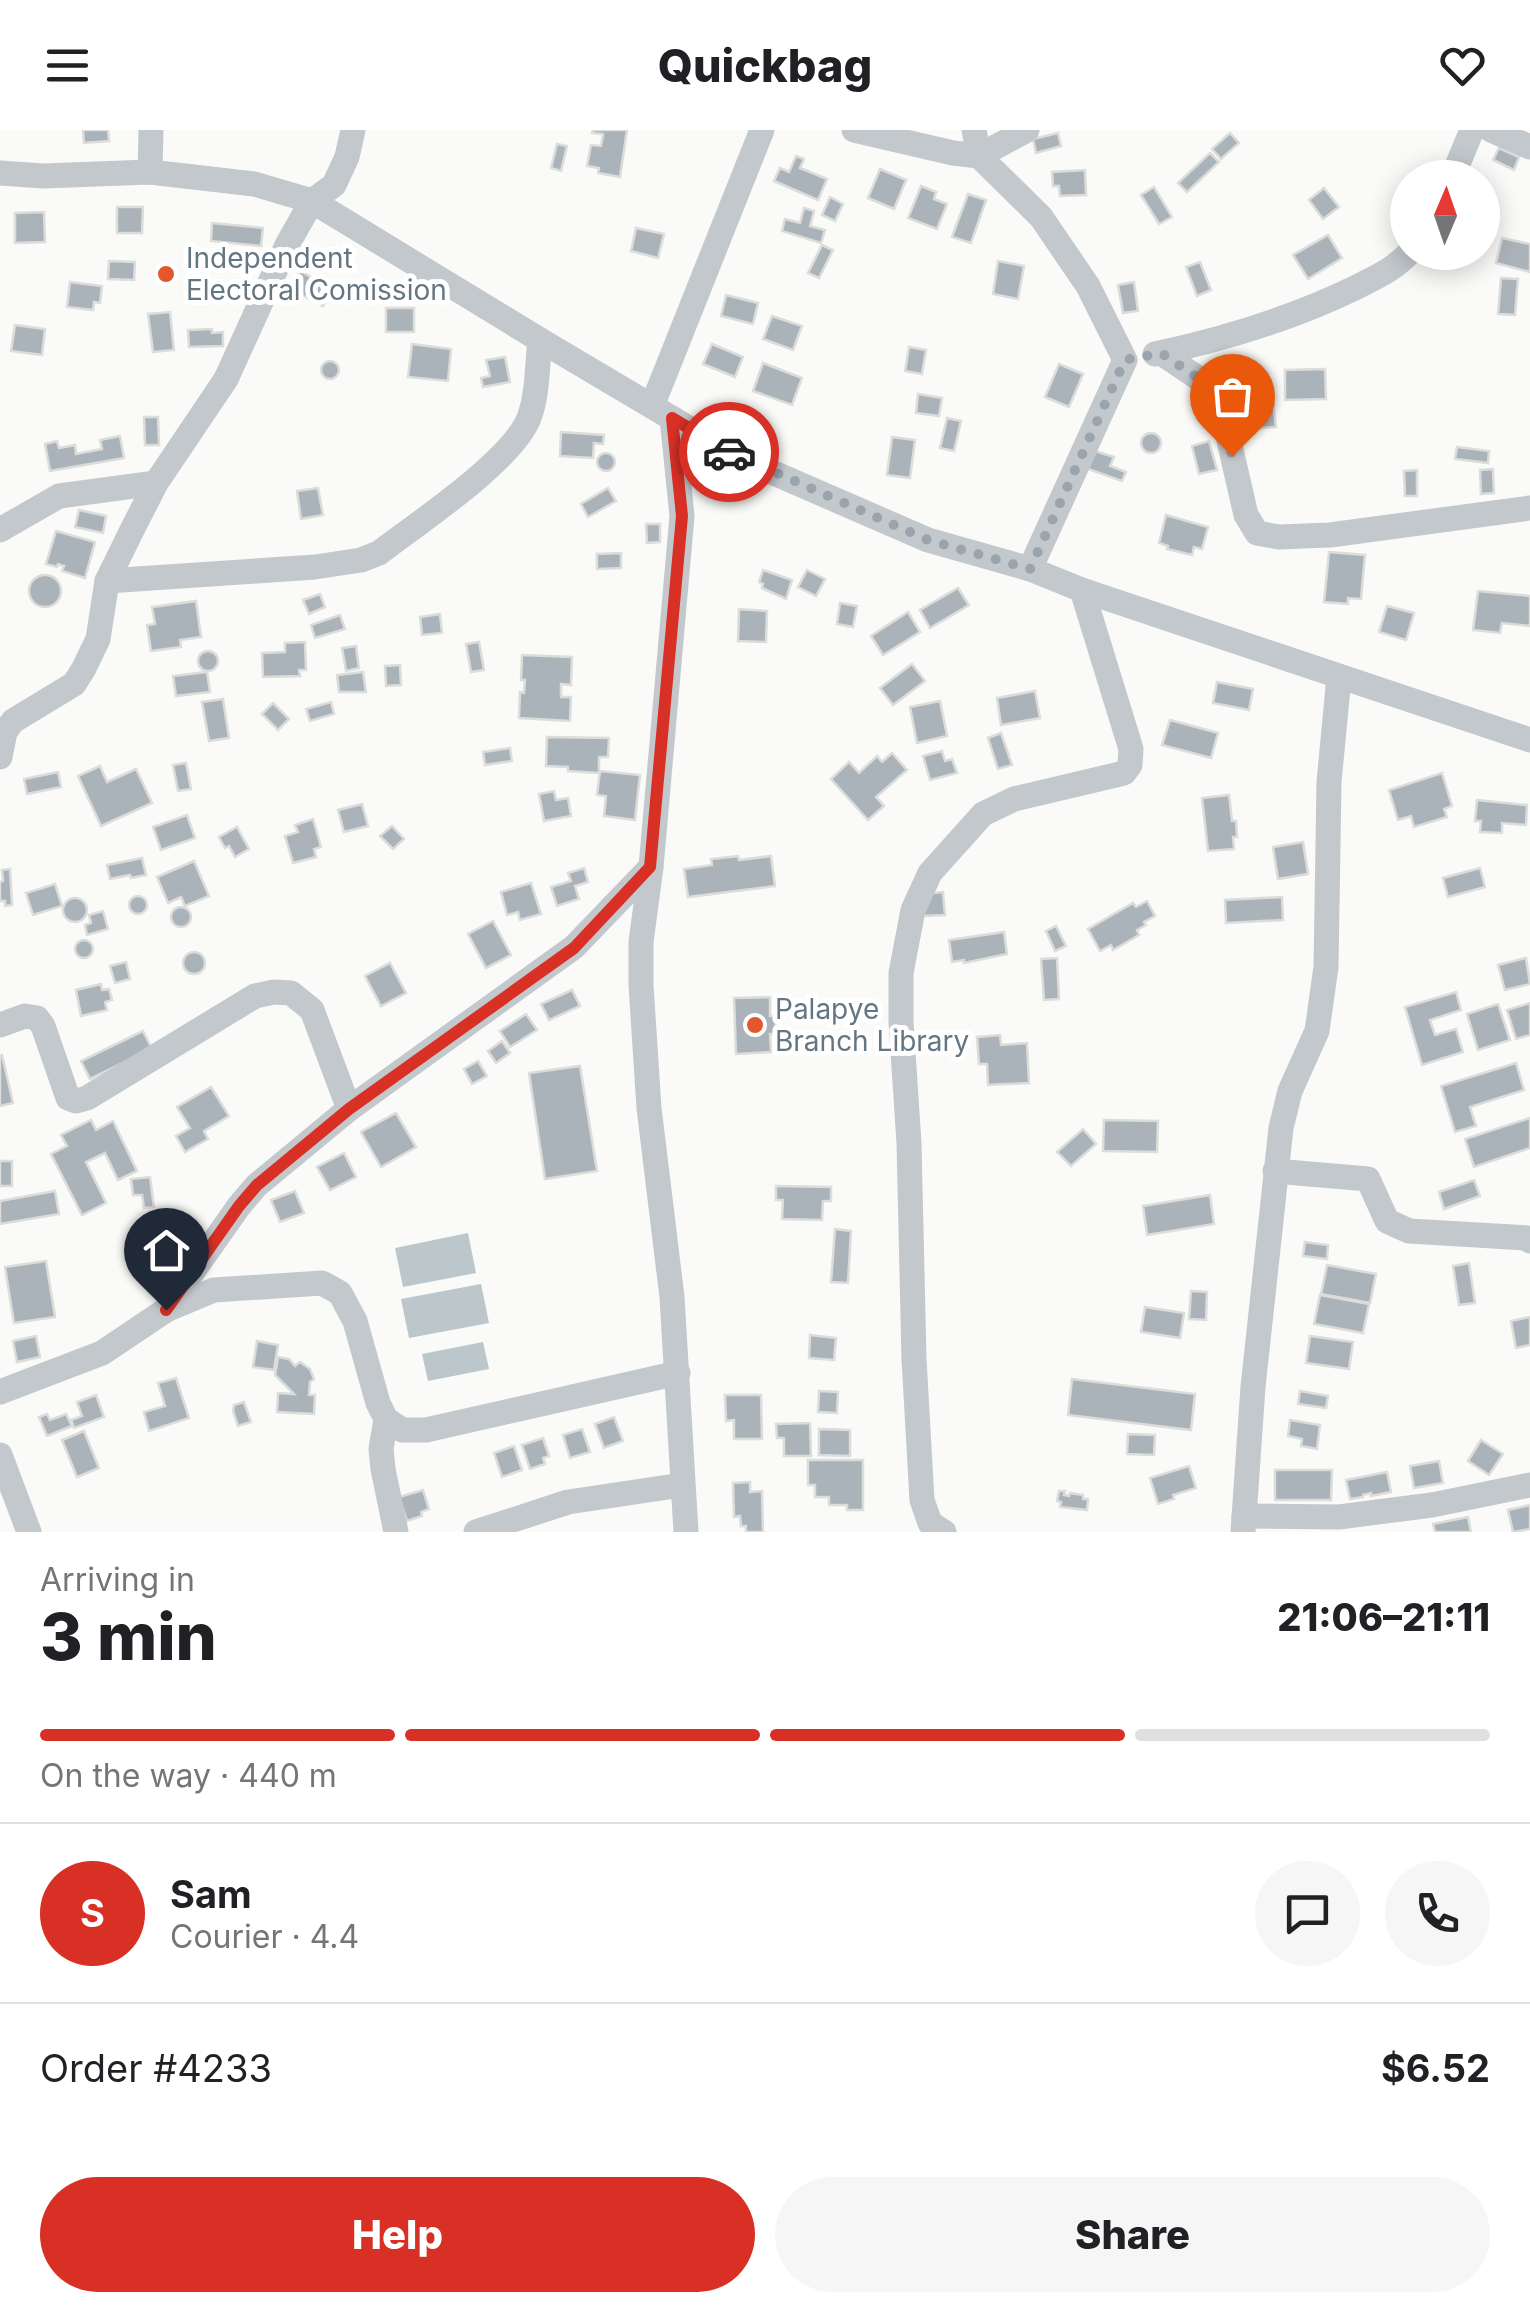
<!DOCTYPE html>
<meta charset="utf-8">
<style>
body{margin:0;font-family:Inter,sans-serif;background:#f6f6f6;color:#202124;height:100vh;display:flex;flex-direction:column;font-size:38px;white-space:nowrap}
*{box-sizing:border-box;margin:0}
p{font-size:32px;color:#757577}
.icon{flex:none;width:55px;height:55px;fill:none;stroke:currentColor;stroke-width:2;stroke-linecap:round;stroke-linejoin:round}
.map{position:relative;height:1402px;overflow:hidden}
.side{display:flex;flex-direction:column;background:#fff;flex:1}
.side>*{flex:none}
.needle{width:65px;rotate:2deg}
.fabs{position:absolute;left:1390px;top:30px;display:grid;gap:20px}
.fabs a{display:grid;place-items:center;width:110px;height:110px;border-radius:50%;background:#fff;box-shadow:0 5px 25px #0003;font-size:50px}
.pin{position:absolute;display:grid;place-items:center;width:85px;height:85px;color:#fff;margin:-102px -42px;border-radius:50% 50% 50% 0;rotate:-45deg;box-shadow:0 0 10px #0007}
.pin .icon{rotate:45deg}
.courier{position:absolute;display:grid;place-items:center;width:100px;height:100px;margin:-50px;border:8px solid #d93025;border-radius:50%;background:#fff;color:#222;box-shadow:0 2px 12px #0007}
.headline em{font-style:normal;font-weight:800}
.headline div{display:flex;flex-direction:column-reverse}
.headline{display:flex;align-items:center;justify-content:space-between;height:170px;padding:0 40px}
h1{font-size:65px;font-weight:800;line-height:75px}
.bar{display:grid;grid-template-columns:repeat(4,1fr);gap:15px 10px;align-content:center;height:120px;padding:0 40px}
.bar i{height:12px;border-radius:8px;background:#e0e0e0}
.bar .on{background:#d93025}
.bar p{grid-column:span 4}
.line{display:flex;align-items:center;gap:25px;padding:0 40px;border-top:2px solid #e0e0e0}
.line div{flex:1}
.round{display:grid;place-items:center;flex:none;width:105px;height:105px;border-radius:52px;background:#f6f6f6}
.cta{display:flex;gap:20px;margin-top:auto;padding:20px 40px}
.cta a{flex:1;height:115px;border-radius:60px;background:#d93025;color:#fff;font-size:40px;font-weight:800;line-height:115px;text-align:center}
.cta a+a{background:#f6f6f6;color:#202124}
header{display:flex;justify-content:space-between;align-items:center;height:130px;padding:0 40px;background:#fff;font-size:45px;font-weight:800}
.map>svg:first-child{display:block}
.water{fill:#bbc7cb}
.building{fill:#aab3b9;stroke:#dcdcda;stroke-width:2.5}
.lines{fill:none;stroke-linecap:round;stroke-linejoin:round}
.minor{stroke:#c3c8cc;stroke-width:25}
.done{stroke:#99a4ac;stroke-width:10;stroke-dasharray:0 18}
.route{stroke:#d93025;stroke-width:12}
.poi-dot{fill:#e4572e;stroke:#fff;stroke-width:4}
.labels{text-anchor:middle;stroke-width:10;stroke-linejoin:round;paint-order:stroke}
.poi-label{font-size:28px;fill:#657683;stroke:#fff;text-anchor:start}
</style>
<header><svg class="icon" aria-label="menu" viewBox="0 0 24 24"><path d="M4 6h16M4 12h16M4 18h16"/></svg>Quickbag<svg class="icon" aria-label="heart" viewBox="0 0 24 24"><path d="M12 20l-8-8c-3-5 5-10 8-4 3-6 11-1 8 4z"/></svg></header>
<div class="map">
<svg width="1530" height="1402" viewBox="0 0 1530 1402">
<rect width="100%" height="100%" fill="#fafaf8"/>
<g class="water">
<path d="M468 1103 476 1143 403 1157 395 1118Z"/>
<path d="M481 1154 489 1193 409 1208 401 1169Z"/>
<path d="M483 1212 489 1239 428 1251 422 1224Z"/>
</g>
<g class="building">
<path d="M83 0H108L109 11 84 13Z"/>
<path d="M593 0H627L620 47 598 43 599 38 587 36 591 15 601 16 603 4 592 3Z"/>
<path d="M1058 3 1061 16 1036 23 1033 9Z"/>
<path d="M1230 3 1239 13 1221 29 1212 19Z"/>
<path d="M557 14 567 16 561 41 551 38Z"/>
<path d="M1499 18 1519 27 1514 40 1493 30Z"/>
<path d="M1210 23 1219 32 1187 62 1178 53Z"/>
<path d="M796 26 804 29 800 38 827 49 818 70 774 51 780 38 789 42Z"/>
<path d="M880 39 906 50 894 79 868 68Z"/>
<path d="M1085 40 1086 65 1060 66 1059 56H1053L1052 42Z"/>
<path d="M921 56 936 62 934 69 947 74 937 99 908 88Z"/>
<path d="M1154 57 1172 87 1159 94 1141 65Z"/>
<path d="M1324 58 1339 77 1323 89 1309 70Z"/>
<path d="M968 64 986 70 971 113 952 107Z"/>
<path d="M830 67 843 74 835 91 822 85Z"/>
<path d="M117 77H143L142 103H117Z"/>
<path d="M804 78 814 81 810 96 825 100 821 113 782 101 785 89 800 93Z"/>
<path d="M44 82 45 112 15 113V83Z"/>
<path d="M212 93 263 98 261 116 211 111Z"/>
<path d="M636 98 664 104 658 128 631 121Z"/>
<path d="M1328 105 1342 128 1308 149 1293 125Z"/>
<path d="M1502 108 1530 114V142L1496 133Z"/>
<path d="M822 115 833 120 819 148 808 143Z"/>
<path d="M109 131 135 132 134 150 108 149Z"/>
<path d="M998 131 1024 136 1018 169 993 164Z"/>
<path d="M1200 132 1211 160 1197 166 1186 137Z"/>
<path d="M300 141 332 159 323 176 290 159Z"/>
<path d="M1501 148 1518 149 1515 185 1498 184Z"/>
<path d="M70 152 102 156 100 173 94 172 93 180 67 177Z"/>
<path d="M1134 152 1138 181 1123 183 1118 155Z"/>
<path d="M726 165 758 173 753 194 721 186Z"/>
<rect x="386" y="178" width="28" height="24"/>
<path d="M170 182 174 220 153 222 148 184Z"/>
<path d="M772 186 802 196 793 220 763 209Z"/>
<path d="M15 195 45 199 42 225 11 221Z"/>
<path d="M212 199V203L223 202V216L189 217 188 200Z"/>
<path d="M412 214 451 219 448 251 408 247Z"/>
<path d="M712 214 743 227 735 247 703 234Z"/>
<path d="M909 217 926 220 922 244 905 241Z"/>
<path d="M505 227 510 252 483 257 481 248 490 246 486 230Z"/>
<circle cx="330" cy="240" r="9"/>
<path d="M763 233 802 248 792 275 753 261Z"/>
<path d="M1059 234 1083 244 1069 277 1045 267Z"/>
<path d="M1325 239 1326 269 1285 270V240Z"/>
<path d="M1268 246 1271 259 1243 264 1240 252Z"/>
<path d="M918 264 942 268 939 286 916 283Z"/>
<path d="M1273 271 1276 297 1249 299 1248 292 1235 293 1234 274Z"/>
<path d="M144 287H158L159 315H145Z"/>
<path d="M947 288 961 291 954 321 940 318Z"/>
<path d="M561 302 604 305 603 314 594 313 593 328 560 326Z"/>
<circle cx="1151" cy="313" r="10"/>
<path d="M120 306 124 328 50 341 45 314 57 311 59 318 75 315 76 324 102 319 100 310Z"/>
<path d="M892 307 915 310 910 348 887 345Z"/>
<path d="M1209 311 1217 340 1199 344 1192 316Z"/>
<path d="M1457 317 1489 321 1488 333 1455 329Z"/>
<path d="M1095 321 1114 327 1110 336 1126 342 1122 351 1088 339Z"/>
<circle cx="606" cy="332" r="9"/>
<path d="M1493 339 1494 363 1481 364 1480 340Z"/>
<path d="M1417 340V366H1405L1404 341Z"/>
<path d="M318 358 323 385 301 389 297 361Z"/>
<path d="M608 358 616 371 588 387 581 374Z"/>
<path d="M79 380 106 386 103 403 75 397Z"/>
<path d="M1166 385 1208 397 1202 419 1194 417 1192 425 1167 419 1168 416 1159 413Z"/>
<path d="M646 394H660V412L647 413Z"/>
<path d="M56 401 95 412 85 448 62 441 64 436 58 434 57 437 46 434Z"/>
<path d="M1329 422 1365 425 1361 469 1348 468V474L1324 472Z"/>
<path d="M621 423V438L597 439V424Z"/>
<path d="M763 440 792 450 786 469 762 458 763 454 759 452Z"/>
<path d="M807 440 825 449 816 466 798 457Z"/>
<circle cx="45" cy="461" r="16"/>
<path d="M958 458 969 475 930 498 920 480Z"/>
<path d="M1478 461 1530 466V496L1502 493 1500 503 1473 500Z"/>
<path d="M320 464 325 477 309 484 303 470Z"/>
<path d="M196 471 201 507 180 510 181 517 151 521 147 495 155 494 152 477Z"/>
<path d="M840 473 857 476 853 497 837 494Z"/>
<path d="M1387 476 1414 483 1406 510 1379 502Z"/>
<path d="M739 479 767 481 766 512 738 511Z"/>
<path d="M908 482 920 502 883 525 871 506Z"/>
<path d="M440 484 442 503 422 505 420 487Z"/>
<path d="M340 485 345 499 315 508 311 495Z"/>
<path d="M305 512 306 540H299L300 546 263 547 262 523 285 522V513Z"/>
<path d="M479 512 484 540 471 542 466 514Z"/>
<path d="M356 516 359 538 346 541 342 518Z"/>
<circle cx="208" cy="531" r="10"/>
<path d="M522 525 572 527 571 555 561 554V567H571L570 591 519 588 520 562 524 563 525 550H521Z"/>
<path d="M912 534 925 551 893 575 880 558Z"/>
<path d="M400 535 401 555 386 556 385 536Z"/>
<path d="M207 542 210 562 176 566 173 546Z"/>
<path d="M363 542 366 562H339L337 545Z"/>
<path d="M1217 552 1253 559 1249 580 1213 573Z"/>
<path d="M1035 561 1040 588 1001 595 997 568Z"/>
<path d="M223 569 229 608 209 611 202 572Z"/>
<path d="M940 571 947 606 917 613 910 577Z"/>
<path d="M331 572 334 584 310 591 306 579Z"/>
<path d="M273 573 289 589 278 600 262 584Z"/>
<path d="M1170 590 1218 603 1211 628 1162 615Z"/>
<path d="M1001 603 1012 635 998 639 988 608Z"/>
<path d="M547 607 609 608 608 627H599V643L568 641V637L546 636Z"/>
<path d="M510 618 512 631 485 635 483 622Z"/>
<path d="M942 621 945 631 952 629 957 643 930 650 923 626Z"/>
<path d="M892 623 907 640 876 667 884 676 868 690 831 649 849 632 859 643 877 626 882 632Z"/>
<path d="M186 633 191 659 178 661 173 635Z"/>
<path d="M100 636 107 652 136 639 152 673 101 696 78 646Z"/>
<path d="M600 641 640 645 635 690 604 686 606 666 597 665Z"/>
<path d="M58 642 61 657 27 664 24 649Z"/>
<path d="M1442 643 1452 676 1444 679 1447 687 1414 697 1411 686 1398 690 1389 660Z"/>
<path d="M554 661 556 670 568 668 571 686 544 691 539 664Z"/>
<path d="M1229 665 1232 691H1236L1237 707H1233L1234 719 1208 721 1202 668Z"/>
<path d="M1477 670 1527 675 1526 695 1502 693V703L1480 702 1481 691H1475Z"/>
<path d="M362 674 368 696 344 702 338 680Z"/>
<path d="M187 685 195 708 161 720 153 697Z"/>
<path d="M313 689 321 717 314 719 316 727 293 733 285 706 298 702 295 695Z"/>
<path d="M392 696 404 709 393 719 380 706Z"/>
<path d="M237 697 249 719 235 727 229 716 225 718 219 707Z"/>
<path d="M1303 712 1308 744 1278 749 1273 717Z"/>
<path d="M738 726 739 730 771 726 775 756 688 767 684 739 712 735 711 729Z"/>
<path d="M142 728 146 745 131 748 130 745 110 749 107 735Z"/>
<path d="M194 731 209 766 185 776 181 767 168 773 157 747Z"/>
<path d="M584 738 588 752 575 756 579 769 557 776 551 757 571 751 568 743Z"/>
<path d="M1480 738 1485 757 1448 767 1443 748Z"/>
<path d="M10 739 12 775 5 776V771H0V752L3 751 2 740Z"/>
<path d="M531 753 541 784 520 790 518 782 507 785 501 762Z"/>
<path d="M55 754 62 776 33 785 26 763Z"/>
<path d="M943 762 945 785 924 786 923 764Z"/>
<circle cx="138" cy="775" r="9"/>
<path d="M1282 767 1283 790 1226 793 1225 770Z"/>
<circle cx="75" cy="780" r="12"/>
<path d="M1147 771 1155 786 1144 792 1146 795 1137 800 1139 805 1113 820 1111 815 1100 821 1088 799 1133 773 1136 777Z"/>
<circle cx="181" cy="787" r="10"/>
<path d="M103 781 108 799 87 805 85 795 91 793 89 785Z"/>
<path d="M493 791 511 825 486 838 468 804Z"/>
<path d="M1056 796 1066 816 1055 821 1046 801Z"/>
<path d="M1004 802 1007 824 964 833V830L952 832 949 810Z"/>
<circle cx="84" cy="819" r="9"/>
<circle cx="194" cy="833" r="11"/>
<path d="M1057 828 1059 869 1044 870 1041 829Z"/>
<path d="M1526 828 1530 854 1505 860 1498 835Z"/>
<path d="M126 832 130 849 115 853 110 836Z"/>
<path d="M390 833 406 863 381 876 365 846Z"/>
<path d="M101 854 102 860 109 859 112 870 105 872 107 880 81 886 76 860Z"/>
<path d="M572 860 580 876 549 890 541 874Z"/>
<path d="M1456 862 1461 880 1430 890 1435 905 1456 899 1463 922 1422 935 1405 877Z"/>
<path d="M770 867V886H775L776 904H770L771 922 736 924 734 868Z"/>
<path d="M1530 873V905L1516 909 1507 880Z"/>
<path d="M1498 874 1510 910 1478 920 1467 884Z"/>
<path d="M526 884 537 900 510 917 500 901Z"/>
<path d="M143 901 152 919 90 949 81 931Z"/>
<path d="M1000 905 1001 915 1027 913 1029 953 988 955 987 934H979L977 907Z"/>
<path d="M502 911 510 923 496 933 488 921Z"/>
<path d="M2 925 13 973 0 976V926Z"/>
<path d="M478 931 487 946 472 954 464 939Z"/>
<path d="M1516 933 1524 960 1470 977 1476 996 1455 1002 1441 956Z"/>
<path d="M580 936 597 1041 545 1049 529 943Z"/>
<path d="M211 957 229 986 204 1001 208 1009 185 1022 176 1006 190 998 177 977Z"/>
<path d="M396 983 416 1017 381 1037 361 1002Z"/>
<path d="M1530 988V1018L1474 1037 1465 1009Z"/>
<path d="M91 990 96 1000 113 991 137 1041 118 1050 105 1023 86 1032 106 1073 82 1085 51 1024 67 1016 61 1005Z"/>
<path d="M1104 990 1158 991 1157 1022 1103 1021Z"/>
<path d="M1083 999 1096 1014 1071 1036 1057 1022Z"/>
<path d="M344 1023 356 1047 330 1060 317 1037Z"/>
<rect x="0" y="1031" width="12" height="25"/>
<path d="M150 1047 154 1077 144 1078 142 1065H133L131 1049Z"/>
<path d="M1474 1050 1480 1066 1444 1079 1439 1062Z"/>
<path d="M776 1056 831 1057V1071H823L822 1090 782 1089 783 1070H776Z"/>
<path d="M55 1061 59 1084 0 1094V1071Z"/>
<path d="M295 1061 304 1083 280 1092 271 1070Z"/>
<path d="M1210 1065 1214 1094 1147 1105 1143 1076Z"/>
<path d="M835 1099 851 1101 848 1153 831 1152Z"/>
<path d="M1305 1112 1328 1115 1327 1129 1303 1126Z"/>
<path d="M46 1131 55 1187 14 1193 5 1137Z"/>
<path d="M1469 1133 1475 1173 1459 1175 1453 1136Z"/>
<path d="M1327 1135 1376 1144 1370 1173 1321 1164Z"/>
<path d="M1191 1161 1207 1162 1206 1190 1189 1189Z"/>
<path d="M1320 1165 1369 1174 1363 1203 1314 1194Z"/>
<path d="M1145 1177 1184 1183 1180 1208 1141 1202Z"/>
<path d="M1530 1187V1215L1516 1218 1511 1191Z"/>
<path d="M810 1205 836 1208 834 1230 809 1228Z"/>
<path d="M36 1206 40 1227 17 1232 13 1211Z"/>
<path d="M1310 1206 1353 1212 1349 1239 1306 1233Z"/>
<path d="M257 1211 278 1215 274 1240 253 1237Z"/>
<path d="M278 1227 289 1229 295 1236 300 1232 310 1239 314 1249 310 1252 309 1265H315L314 1284 277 1282 278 1263 294 1264 275 1245Z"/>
<path d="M176 1248 189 1288 149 1301 144 1282 165 1276 158 1253Z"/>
<path d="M1072 1249 1195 1264 1191 1300 1068 1285Z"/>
<path d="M819 1261 838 1262 837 1283 818 1282Z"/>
<path d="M1300 1261 1328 1266 1326 1278 1298 1274Z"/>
<path d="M96 1265 104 1287 74 1298 71 1290 82 1286 77 1272Z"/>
<path d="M725 1265H761L762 1309H734V1290L726 1291Z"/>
<path d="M244 1272 251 1292 238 1296 233 1281 234 1275Z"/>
<path d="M47 1284 50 1290 66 1284 72 1296 47 1306 39 1287Z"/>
<path d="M614 1287 623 1311 604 1318 595 1294Z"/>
<path d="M1290 1290 1320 1295 1317 1319 1301 1316 1302 1309 1288 1306Z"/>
<path d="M810 1293 811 1326H784V1308H777L776 1294Z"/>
<path d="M582 1299 590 1322 570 1328 563 1305Z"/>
<path d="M819 1299 850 1300V1326L819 1325Z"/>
<path d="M84 1301 99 1338 77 1347 62 1310Z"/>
<path d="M1128 1304 1155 1305 1154 1325 1127 1324Z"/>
<path d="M543 1308 549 1326 543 1328 545 1334 530 1339 522 1315Z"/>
<path d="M1481 1310 1503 1324 1489 1345 1468 1331Z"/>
<path d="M514 1316 522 1340 502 1347 494 1323Z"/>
<path d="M808 1330H863V1380H847V1375H829V1367H815V1355H808Z"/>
<path d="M1439 1331 1443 1353 1414 1358 1410 1336Z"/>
<path d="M1189 1336 1196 1358 1173 1365 1174 1369 1158 1374 1150 1348Z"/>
<path d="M1275 1340H1332L1331 1370H1275Z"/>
<path d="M1387 1342 1391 1362 1371 1366V1363L1363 1365V1367L1350 1369 1346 1350Z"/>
<path d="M750 1352V1362L762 1361 763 1402H746V1396H741L740 1386 734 1387 733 1353Z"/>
<path d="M423 1360 429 1379 421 1382 422 1386 407 1391 399 1367Z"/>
<path d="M1059 1361H1065L1064 1365 1069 1366 1070 1363 1083 1365V1369H1088L1087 1380 1060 1377 1061 1372 1057 1371Z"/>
<path d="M1530 1375V1399L1513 1402 1508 1380Z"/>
<path d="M1468 1387 1471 1402H1435L1433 1394Z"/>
</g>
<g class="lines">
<g class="minor">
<path d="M854 0 953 23 979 26 1041 87 1088 156 1125 230 1030 439"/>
<path d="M974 0 979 26 1027 0"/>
<path d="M1491 0 1530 17"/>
<path d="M150 42 151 0"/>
<path d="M0 43 43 46 150 42 254 54 312 71 540 210 739 328 928 410 1030 439 1082 460 1530 610"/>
<path d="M1452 48 1472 0"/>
<path d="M1161 223 1198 248 1219 267 1246 385 1257 403 1279 407 1330 405 1530 378"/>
<path d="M1155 224C1225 209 1294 188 1359 156 1378 146 1396 138 1410 122"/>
<path d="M652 276 762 0"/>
<path d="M672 288 682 386 651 737 641 812V855L649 978 672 1167 686 1402"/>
<path d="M0 400 59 366 156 353"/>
<path d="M107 451 315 437 361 430 379 423C418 393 512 331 529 288 538 264 537 235 540 210"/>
<path d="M0 627 5 602 13 591 74 554 84 538 98 509 107 451 132 400 156 353 226 249 287 115 312 71 334 55 347 27 353 0"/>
<path d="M0 895 25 886 37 888 43 896 68 968 76 971 87 968 255 866 274 862 291 863 312 880 349 979"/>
<path d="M1275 1041 1368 1049 1387 1091 1409 1101 1528 1108 1530 1111"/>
<path d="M166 1180 239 1076 257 1055 349 979 574 817 651 737"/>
<path d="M0 1262 102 1223 166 1180 214 1160 322 1153 340 1163 355 1191 378 1273 386 1289 402 1300H426L678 1243"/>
<path d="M386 1289 381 1319 383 1339 396 1402"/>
<path d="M0 1325 29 1402"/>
<path d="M1244 1386 1339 1387 1432 1375 1530 1355"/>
<path d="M476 1402 568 1372 682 1355"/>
<path d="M944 1402 930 1393 922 1370 914 1229 909 1013 901 892V843L913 780 930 743 983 684 1014 669 1124 643 1130 635 1131 619 1082 460"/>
<path d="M1243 1402 1253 1257 1281 998 1290 961 1317 901 1326 837 1329 652 1339 547"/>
</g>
</g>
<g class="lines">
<path class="done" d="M729 322 928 410 1030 439 1125 230 1161 223 1198 248 1219 266 1232 326"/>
<path class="route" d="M166 1180 239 1076 257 1055 349 979 574 818 650 737 682 386 672 288 729 322"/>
</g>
<g class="poi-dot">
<circle cx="166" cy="144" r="10"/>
<circle cx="755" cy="895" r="10"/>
</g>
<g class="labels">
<g class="poi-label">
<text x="186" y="138">Independent<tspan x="186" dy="32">Electoral Comission</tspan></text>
<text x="775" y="889">Palapye<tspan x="775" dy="32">Branch Library</tspan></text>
</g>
</g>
</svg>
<div class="fabs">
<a><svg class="needle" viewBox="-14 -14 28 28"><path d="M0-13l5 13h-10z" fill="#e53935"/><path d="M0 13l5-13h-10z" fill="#757577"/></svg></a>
</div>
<div class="pin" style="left:1232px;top:326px;background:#ea580c"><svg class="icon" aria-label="bag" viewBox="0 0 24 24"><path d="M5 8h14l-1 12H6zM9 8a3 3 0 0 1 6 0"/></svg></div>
<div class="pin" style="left:166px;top:1180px;background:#1f2937"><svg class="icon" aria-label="home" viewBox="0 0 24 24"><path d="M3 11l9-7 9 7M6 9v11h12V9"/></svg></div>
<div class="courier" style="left:729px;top:322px"><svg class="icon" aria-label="car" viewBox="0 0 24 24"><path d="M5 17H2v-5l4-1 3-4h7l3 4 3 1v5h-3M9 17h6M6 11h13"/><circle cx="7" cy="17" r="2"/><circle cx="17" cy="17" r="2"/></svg></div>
</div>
<section class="side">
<div class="headline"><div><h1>3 min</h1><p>Arriving in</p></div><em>21:06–21:11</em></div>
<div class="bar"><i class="on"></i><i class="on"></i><i class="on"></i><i></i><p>On the way · 440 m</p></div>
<div class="line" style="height:180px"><b class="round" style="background:#d93025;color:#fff">S</b><div><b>Sam</b><p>Courier · 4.4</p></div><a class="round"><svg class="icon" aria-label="chat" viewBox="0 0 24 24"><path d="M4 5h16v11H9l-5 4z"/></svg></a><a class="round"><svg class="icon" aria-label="phone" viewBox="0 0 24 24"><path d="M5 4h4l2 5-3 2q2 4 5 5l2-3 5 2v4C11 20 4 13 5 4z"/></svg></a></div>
<div class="line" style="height:130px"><div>Order #4233</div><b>$6.52</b></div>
<div class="cta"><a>Help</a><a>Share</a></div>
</section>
